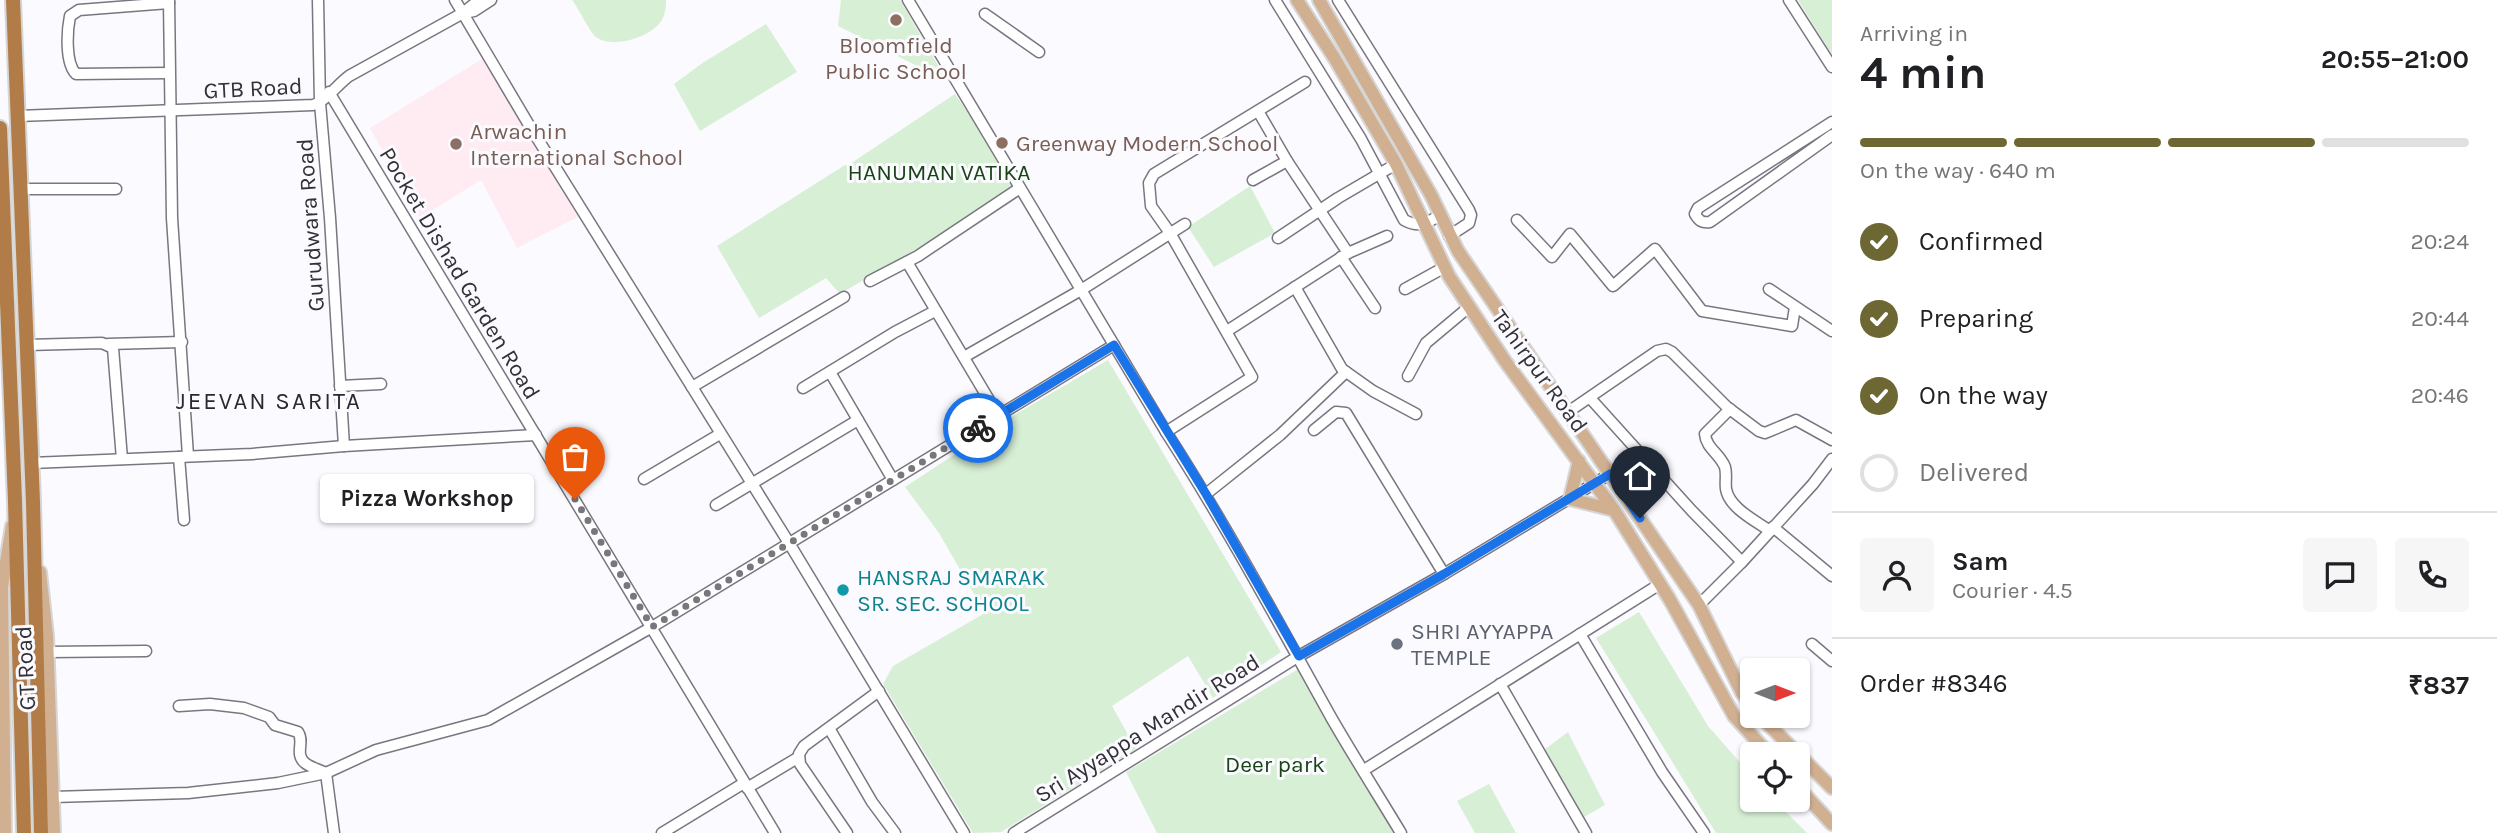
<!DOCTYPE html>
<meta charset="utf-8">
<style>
body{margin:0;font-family:Karla,sans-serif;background:#f6f6f6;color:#202124;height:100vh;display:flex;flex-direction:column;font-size:26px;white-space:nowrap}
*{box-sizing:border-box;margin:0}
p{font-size:23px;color:#757577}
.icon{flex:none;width:38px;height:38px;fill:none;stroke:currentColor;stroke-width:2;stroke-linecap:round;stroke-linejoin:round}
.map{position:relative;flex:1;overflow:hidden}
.sheet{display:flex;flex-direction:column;background:#fff;width:665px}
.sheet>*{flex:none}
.needle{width:46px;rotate:90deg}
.tools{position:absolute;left:1740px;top:658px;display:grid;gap:14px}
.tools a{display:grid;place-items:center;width:70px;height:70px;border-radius:7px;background:#fff;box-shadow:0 2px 5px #0004;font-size:35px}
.pin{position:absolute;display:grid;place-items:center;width:60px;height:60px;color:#fff;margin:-72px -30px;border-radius:50% 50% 50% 0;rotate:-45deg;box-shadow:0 0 7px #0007}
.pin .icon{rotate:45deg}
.courier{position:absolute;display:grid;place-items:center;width:70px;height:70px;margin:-35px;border:5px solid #1a73e8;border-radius:50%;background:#fff;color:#222;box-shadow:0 2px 9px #0007}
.bubble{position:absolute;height:49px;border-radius:7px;background:#fff;box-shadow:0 2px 5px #0004;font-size:23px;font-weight:700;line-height:49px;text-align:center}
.headline em{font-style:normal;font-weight:700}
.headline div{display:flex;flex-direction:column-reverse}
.headline{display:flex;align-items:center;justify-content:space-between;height:119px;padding:0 28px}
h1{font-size:46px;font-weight:700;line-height:52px}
.bar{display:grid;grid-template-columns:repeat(4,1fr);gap:10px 7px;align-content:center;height:84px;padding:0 28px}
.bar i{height:9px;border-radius:5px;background:#e0e0e0}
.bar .current{background:#6c6733}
.bar p{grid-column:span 4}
.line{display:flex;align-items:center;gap:18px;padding:0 28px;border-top:2px solid #e0e0e0}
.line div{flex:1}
.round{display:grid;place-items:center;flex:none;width:74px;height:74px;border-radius:7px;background:#f6f6f6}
ol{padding:0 28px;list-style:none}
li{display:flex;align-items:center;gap:21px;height:77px}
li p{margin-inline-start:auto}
li .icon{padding:7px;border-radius:50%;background:#6c6733;color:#fff;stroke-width:4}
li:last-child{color:#757577}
li i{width:38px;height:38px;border:4px solid #e0e0e0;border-radius:50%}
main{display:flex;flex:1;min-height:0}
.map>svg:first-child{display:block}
.education{fill:#ffebf2}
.green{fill:#d7efd5}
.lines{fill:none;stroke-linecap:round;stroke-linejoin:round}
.minor-casing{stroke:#7a7681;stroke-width:13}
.major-casing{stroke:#d6d6d7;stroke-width:16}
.highway-casing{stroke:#d6d6d7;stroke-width:18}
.minor{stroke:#fff;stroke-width:10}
.major{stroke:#d0b091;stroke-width:12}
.highway{stroke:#b17c47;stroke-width:14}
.done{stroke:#78777c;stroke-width:7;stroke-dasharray:0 12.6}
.route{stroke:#1a73e8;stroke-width:9}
.education-dot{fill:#8d6e63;stroke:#fbfaff;stroke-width:2.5}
.culture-dot{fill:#0f9aa8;stroke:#fbfaff;stroke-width:2.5}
.worship-dot{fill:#6b7280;stroke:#fbfaff;stroke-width:2.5}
.labels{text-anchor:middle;stroke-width:6;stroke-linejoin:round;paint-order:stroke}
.education-label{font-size:23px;fill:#785e54;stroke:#fbfaff;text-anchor:start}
.street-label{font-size:23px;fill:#323135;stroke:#fbfaff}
.park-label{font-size:23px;fill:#184416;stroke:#fbfaff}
.culture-label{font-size:23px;fill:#0d838f;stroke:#fbfaff;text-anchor:start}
.worship-label{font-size:23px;fill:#5b616d;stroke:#fbfaff;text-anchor:start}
.neighbourhood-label{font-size:24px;letter-spacing:2px;fill:#2b2831;stroke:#fbfaff}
</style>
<main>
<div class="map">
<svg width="1832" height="833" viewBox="0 0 1832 833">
<rect width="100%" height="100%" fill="#fbfaff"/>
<path class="education" d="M482 59 578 217 517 248 481 180 420 218 370 128Z"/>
<g class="green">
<path d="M572 0H666C666 9 665 18 658 25 646 38 612 49 596 37 589 31 579 9 572 0Z"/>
<path d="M841 0H900L947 81 838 26Z"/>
<path d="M1798 0H1832V54L1827 47Z"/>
<path d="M766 24 797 72 700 131 674 84 704 62Z"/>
<path d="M955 94 1020 188 840 294 826 278 759 318 717 246 845 165 847 166Z"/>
<path d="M1250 186 1275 233 1214 267 1188 227Z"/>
<path d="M1108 360 1281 652 1213 698 1188 656 1112 706 1136 749 1001 832 973 833 883 684 893 666 985 613 939 533 905 487 1016 414Z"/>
<path d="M1639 612 1708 726 1752 776V800H1774L1807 833H1716L1596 638Z"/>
<path d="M1300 668 1395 833H1157L1126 772Z"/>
<path d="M1568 732 1605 805 1584 817 1544 750Z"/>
<path d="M1489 784 1516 833H1475L1457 801Z"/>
</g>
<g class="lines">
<defs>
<g id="minor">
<path d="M169 0 172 218 188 456"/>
<path d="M318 0 320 103 330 218 344 446"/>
<path d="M455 0 529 125 789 543 964 833"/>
<path d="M908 0 1166 432C1226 525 1278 622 1332 719 1354 757 1378 795 1401 833"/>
<path d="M1275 0 1361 139 1404 220C1419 228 1426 224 1440 215"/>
<path d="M1338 0 1469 210 1471 215 1469 223 1449 236"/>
<path d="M1789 0 1832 67"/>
<path d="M464 13 474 11 491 0"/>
<path d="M985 14 1039 52"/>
<path d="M169 73 76 74C65 63 67 31 70 16L79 10 169 3"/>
<path d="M329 92 775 833"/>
<path d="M1258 111 1287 161 1348 253"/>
<path d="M18 116 313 105C325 102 338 84 349 76L463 13 479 0"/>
<path d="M1832 122 1698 208 1695 214C1699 221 1702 223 1710 222L1832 135"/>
<path d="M1253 180 1287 161"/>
<path d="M21 189H116"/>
<path d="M1517 220 1552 257 1570 234 1613 286 1655 249 1702 311 1792 326 1795 307"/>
<path d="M1278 238 1338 198 1396 164"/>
<path d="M1341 257 1375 308"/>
<path d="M907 262 998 415"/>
<path d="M870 281 918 256 1020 188"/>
<path d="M1295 287 1342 369 1373 391 1416 414"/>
<path d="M1405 289 1445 267"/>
<path d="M1769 289 1832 331"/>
<path d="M1227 331 1348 253 1387 236"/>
<path d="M108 344 182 342"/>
<path d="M27 345 102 343 113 348 122 459"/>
<path d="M964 357 1081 290 1185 224"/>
<path d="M830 372 893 480"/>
<path d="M1408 376 1426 343 1469 307"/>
<path d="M340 386 381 384"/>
<path d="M692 387 844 297"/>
<path d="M803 388 895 332 935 311"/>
<path d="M1590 398 1692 511 1742 562"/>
<path d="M1730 409 1705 434C1706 448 1720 454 1725 467 1727 474 1725 482 1726 489 1729 508 1756 521 1770 531"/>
<path d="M1568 412 1657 351 1666 349 1672 352 1727 407 1759 431 1765 433 1796 420 1832 440"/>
<path d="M1314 430 1336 412 1346 413 1444 574"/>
<path d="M1166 432 1252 377 1170 233 1151 206 1149 183 1154 174 1305 82"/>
<path d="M179 457 184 520"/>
<path d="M31 463 252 454 344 446 536 435"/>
<path d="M644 479 720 434"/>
<path d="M1206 494 1280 435 1346 372"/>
<path d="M716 505 858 420"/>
<path d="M1773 527 1832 576"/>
<path d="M1699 605 1742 562 1813 484 1832 459"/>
<path d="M1580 634 1662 772 1704 833"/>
<path d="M1812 644 1832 661"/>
<path d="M47 652 146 651"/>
<path d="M1500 684 1586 833"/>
<path d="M179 706 210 704 244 708 269 717 275 725 298 732C305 742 294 754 305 763 310 767 319 770 326 773L334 833"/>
<path d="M829 728 872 802 895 833"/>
<path d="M1364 770 1660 584"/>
<path d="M747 788 799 757"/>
<path d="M53 797 188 793 278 783 326 773 376 750 488 720 652 627 1114 345"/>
<path d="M662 833 744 783"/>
<path d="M847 833 800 764 799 754 804 746 879 691"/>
<path d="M1014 833 1299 656 1444 574 1610 474"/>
</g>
<g id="major">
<path d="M1297 0 1335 59 1396 164 1449 276 1505 361 1616 513 1670 600 1734 716 1769 754"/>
<path d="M1319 0 1431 195 1458 251 1699 605 1742 693 1752 705"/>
<path d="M1579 461 1570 499 1614 510"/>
<path d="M40 572 47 636 54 833"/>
<path d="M1760 716 1832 788"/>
<path d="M1797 786 1832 824"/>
<path d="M5 833 2 587 12 526"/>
</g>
<g id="highway">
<path d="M13 0 33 502 41 833"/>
<path d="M0 128 15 501 24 833"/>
</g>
</defs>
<use href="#minor" class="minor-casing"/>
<use href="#major" class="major-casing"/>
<use href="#highway" class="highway-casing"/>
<use href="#minor" class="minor"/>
<use href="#major" class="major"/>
<use href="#highway" class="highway"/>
</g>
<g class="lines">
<path class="done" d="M575 499 652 627 978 428"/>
<path class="route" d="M978 428 1114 345 1206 494 1299 656 1444 574 1610 474 1640 518"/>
</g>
<g class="education-dot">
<circle cx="896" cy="20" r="7"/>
<circle cx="1002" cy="143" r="7"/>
<circle cx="456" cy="144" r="7"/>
</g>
<circle class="culture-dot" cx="843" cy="590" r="7"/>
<circle class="worship-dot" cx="1397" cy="644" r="7"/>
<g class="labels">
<g class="education-label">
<text x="896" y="53" text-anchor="middle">Bloomfield<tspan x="896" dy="26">Public School</tspan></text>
<text x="470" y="139">Arwachin<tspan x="470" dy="26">International School</tspan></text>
<text x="1016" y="151">Greenway Modern School</text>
</g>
<g class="street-label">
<text transform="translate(253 88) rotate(-3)" y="8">GTB Road</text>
<text transform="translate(310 225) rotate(-94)" y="8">Gurudwara Road</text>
<text transform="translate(460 273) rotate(59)" y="8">Pocket Dishad Garden Road</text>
<text transform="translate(1540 371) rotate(54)" y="8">Tahirpur Road</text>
<text transform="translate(25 668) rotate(-93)" y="8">GT Road</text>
<text transform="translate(1147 728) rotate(-32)" y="8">Sri Ayyappa Mandir Road</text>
</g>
<g class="park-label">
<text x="939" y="180">HANUMAN VATIKA</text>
<text x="1275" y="772">Deer park</text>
</g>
<g class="culture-label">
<text x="857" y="585">HANSRAJ SMARAK<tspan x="857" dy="26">SR. SEC. SCHOOL</tspan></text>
</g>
<g class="worship-label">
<text x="1411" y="639">SHRI AYYAPPA<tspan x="1411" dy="26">TEMPLE</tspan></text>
</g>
<g class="neighbourhood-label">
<text x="269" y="409">JEEVAN SARITA</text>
</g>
</g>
</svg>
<div class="tools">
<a><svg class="needle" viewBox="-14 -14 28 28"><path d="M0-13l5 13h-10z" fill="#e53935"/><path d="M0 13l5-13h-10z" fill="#757577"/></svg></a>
<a><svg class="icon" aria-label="locate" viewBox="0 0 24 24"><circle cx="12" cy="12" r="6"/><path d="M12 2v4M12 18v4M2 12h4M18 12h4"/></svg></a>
</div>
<div class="pin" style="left:575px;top:499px;background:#ea580c"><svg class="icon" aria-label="bag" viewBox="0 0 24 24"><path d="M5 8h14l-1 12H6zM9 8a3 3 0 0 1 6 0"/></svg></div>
<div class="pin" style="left:1640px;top:518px;background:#1f2937"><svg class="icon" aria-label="home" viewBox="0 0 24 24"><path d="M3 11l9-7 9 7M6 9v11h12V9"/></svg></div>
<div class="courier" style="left:978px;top:428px"><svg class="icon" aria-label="bike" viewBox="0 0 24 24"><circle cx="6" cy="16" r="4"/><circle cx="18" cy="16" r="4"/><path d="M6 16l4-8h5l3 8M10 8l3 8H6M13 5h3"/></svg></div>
<div class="bubble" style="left:320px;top:474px;width:214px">Pizza Workshop</div>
</div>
<section class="sheet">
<div class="headline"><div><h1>4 min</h1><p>Arriving in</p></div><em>20:55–21:00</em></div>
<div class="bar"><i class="current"></i><i class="current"></i><i class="current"></i><i></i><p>On the way · 640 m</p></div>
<ol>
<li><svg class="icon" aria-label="check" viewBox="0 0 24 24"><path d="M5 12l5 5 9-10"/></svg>Confirmed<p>20:24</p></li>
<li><svg class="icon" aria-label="check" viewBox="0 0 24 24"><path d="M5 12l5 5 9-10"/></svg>Preparing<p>20:44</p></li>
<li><svg class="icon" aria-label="check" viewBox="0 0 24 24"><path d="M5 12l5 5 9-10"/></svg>On the way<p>20:46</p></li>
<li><i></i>Delivered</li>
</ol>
<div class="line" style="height:126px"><a class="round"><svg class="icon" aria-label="person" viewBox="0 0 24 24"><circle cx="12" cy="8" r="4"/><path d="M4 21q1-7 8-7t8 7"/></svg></a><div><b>Sam</b><p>Courier · 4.5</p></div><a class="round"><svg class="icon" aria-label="chat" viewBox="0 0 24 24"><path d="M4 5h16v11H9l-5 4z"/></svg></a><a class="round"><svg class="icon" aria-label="phone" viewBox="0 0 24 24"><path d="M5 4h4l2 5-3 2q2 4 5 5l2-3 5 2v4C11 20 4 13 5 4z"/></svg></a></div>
<div class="line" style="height:91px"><div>Order #8346</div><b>₹837</b></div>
</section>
</main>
